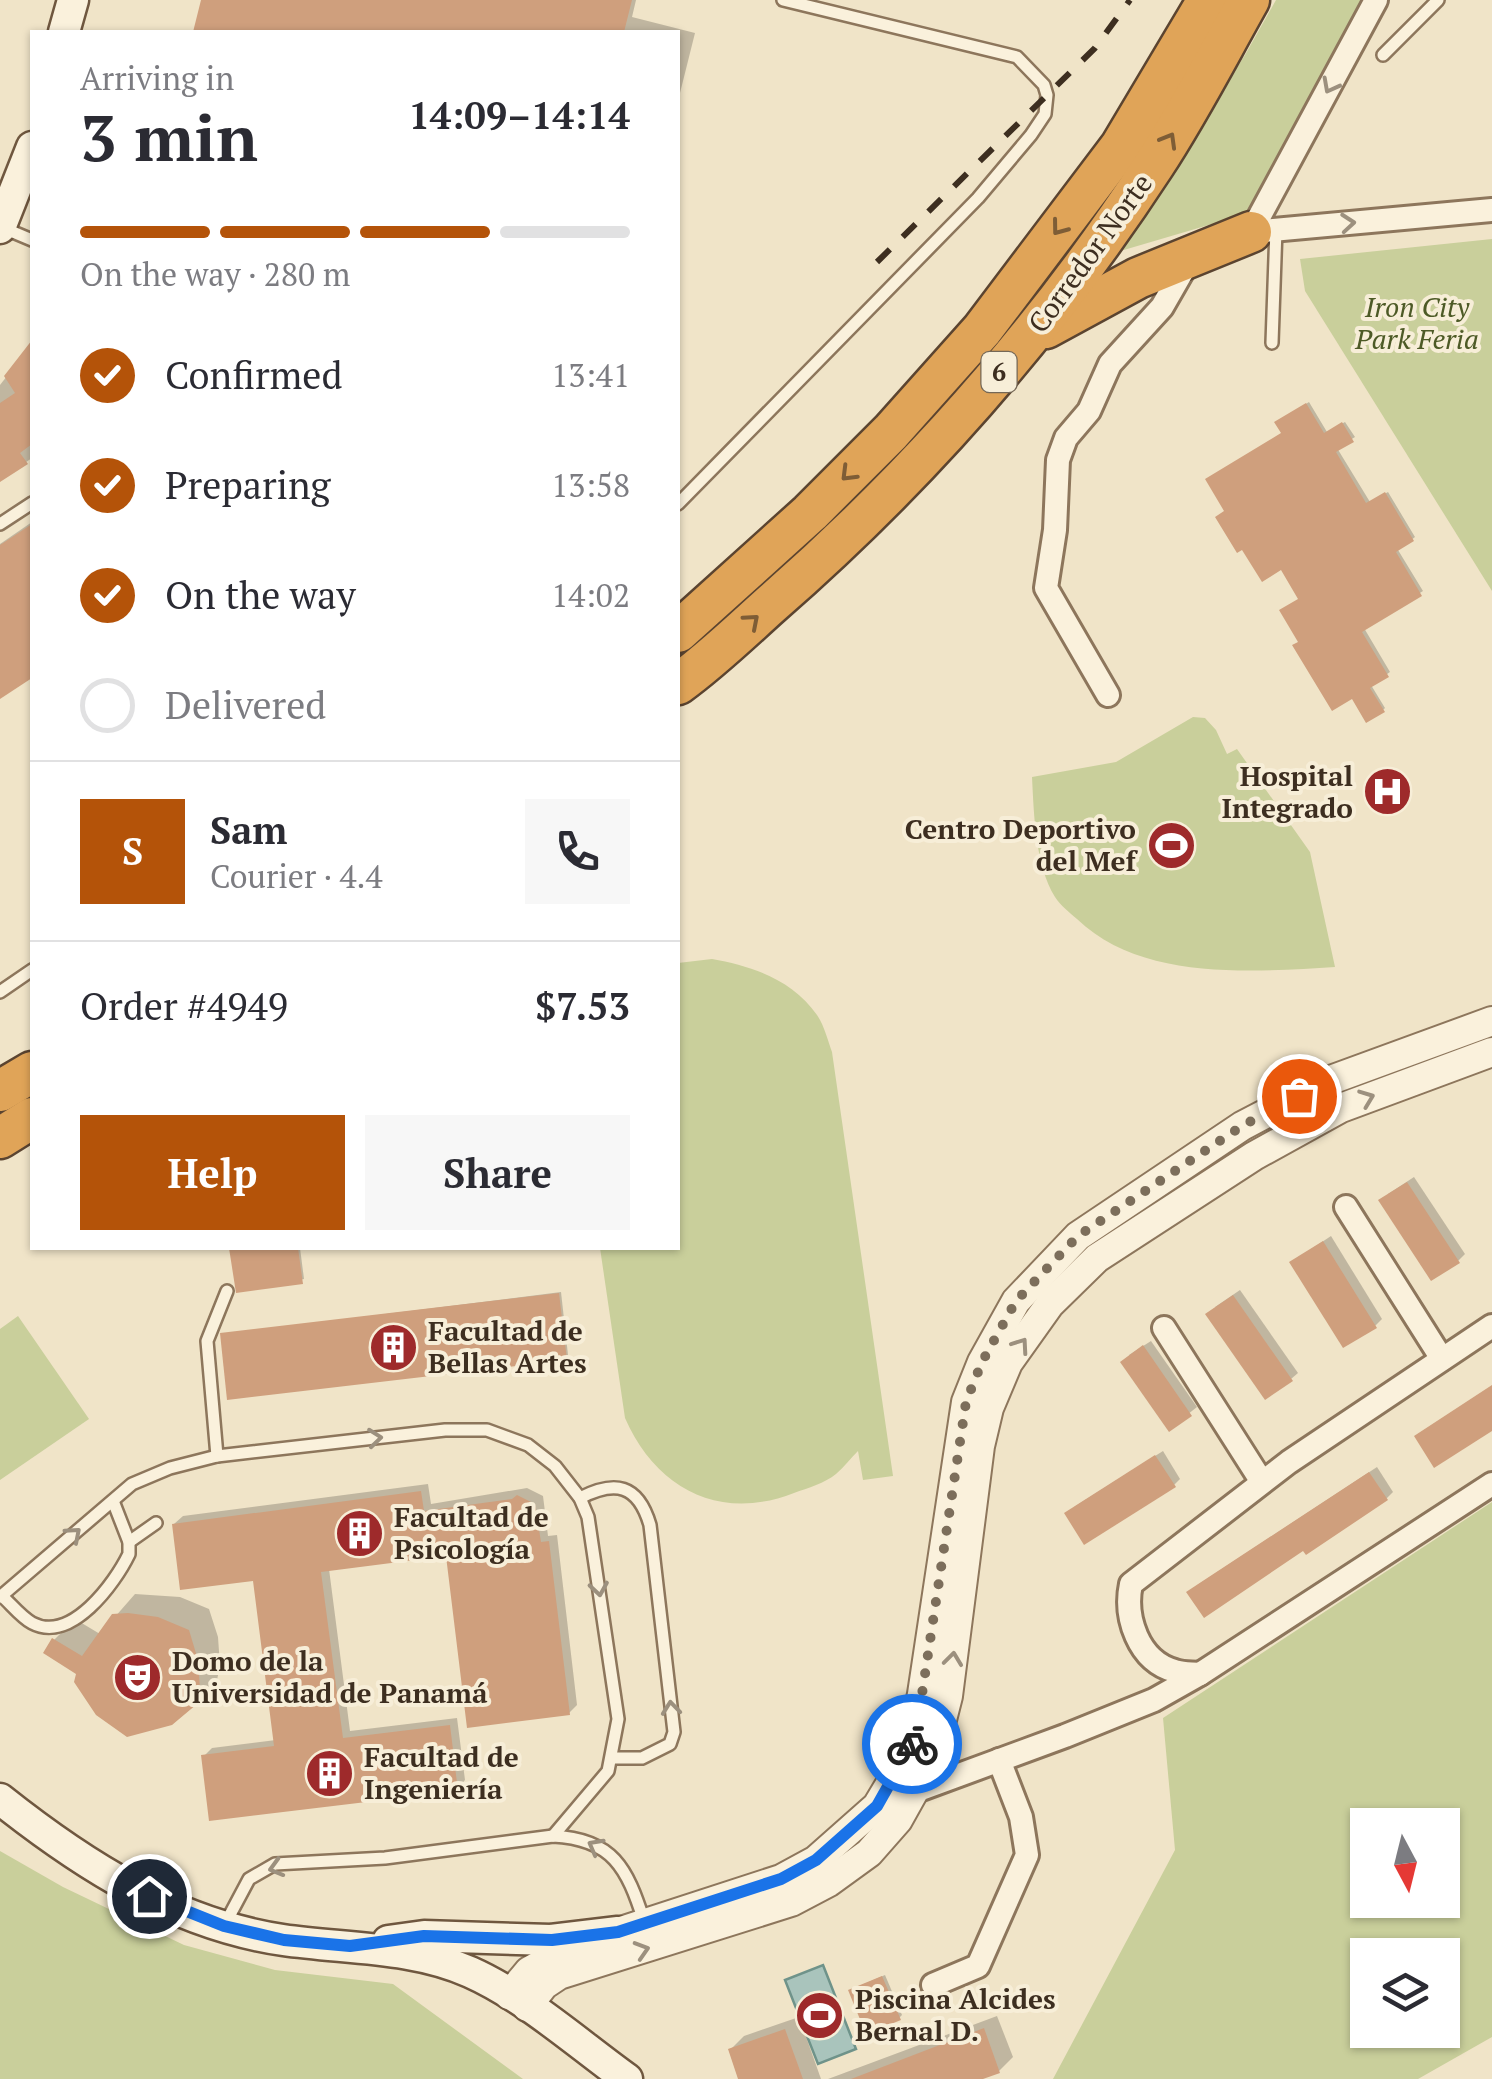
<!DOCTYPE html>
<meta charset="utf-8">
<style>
body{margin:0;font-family:"PT Serif",serif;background:#f7f7f7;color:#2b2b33;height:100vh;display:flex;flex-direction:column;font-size:38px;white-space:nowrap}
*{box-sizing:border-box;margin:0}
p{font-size:32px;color:#7c7c81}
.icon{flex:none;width:55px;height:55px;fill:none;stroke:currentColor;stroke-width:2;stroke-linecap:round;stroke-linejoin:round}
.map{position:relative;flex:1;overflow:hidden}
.panel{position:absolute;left:30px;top:30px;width:650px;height:1220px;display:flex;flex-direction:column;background:#fff;border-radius:0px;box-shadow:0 2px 8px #0004}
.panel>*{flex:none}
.needle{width:65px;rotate:173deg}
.tools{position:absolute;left:1350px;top:1808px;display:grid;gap:20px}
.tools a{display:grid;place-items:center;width:110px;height:110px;border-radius:0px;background:#fff;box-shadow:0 2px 8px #0004;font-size:50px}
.pin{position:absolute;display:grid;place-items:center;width:85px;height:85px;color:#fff;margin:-42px;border:5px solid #fff;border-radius:50%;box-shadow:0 2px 10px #0007}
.courier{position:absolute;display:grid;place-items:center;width:100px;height:100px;margin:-50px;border:8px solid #1a73e8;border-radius:50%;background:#fff;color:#222;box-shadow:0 2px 12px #0007}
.overview em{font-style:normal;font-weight:800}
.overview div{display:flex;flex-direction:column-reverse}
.overview{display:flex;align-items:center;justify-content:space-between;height:170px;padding:0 50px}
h1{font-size:65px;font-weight:800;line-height:75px}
.bar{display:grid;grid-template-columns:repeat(4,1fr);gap:15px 10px;align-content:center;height:120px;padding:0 50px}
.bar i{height:12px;border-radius:8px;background:#e1e1e2}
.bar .current{background:#b45309}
.bar p{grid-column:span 4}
.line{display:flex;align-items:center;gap:25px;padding:0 50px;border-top:2px solid #e1e1e2}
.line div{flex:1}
.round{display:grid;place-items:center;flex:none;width:105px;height:105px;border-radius:0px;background:#f7f7f7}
ol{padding:0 50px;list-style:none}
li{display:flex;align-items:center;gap:30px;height:110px}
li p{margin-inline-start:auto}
li .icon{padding:10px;border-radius:50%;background:#b45309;color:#fff;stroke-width:4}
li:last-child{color:#7c7c81}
li i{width:55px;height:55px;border:5px solid #e1e1e2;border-radius:50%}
.button{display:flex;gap:20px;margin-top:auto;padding:20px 50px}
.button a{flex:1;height:115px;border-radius:0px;background:#b45309;color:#fff;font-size:40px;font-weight:800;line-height:115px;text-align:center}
.button a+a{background:#f7f7f7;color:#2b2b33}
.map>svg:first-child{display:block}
.green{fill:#c9cf9b;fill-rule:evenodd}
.water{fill:#a9c4bc;stroke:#6f938a;stroke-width:2.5}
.shadow{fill:#0003}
.building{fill:#cf9f7d}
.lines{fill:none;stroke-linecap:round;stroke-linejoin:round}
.service-casing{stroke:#8d765c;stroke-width:16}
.minor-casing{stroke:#8d765c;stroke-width:28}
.tertiary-casing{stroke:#8d765c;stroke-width:32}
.secondary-casing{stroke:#6f573f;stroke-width:35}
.motorway-casing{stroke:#5b4430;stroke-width:45}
.service{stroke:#faf1dc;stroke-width:11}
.minor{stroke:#faf1dc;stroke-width:22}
.tertiary{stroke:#faf1dc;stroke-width:28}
.secondary{stroke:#faf1dc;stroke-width:30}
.motorway{stroke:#e0a458;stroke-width:40}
.rail{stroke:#3d2e20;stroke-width:6;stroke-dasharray:18 18;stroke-linecap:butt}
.oneway{stroke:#9c907e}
.oneway2{stroke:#7e5d36}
.done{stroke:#7c6e5b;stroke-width:10;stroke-dasharray:0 18}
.route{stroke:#1a73e8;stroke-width:12}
.labels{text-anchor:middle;stroke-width:8;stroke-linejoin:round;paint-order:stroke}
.shield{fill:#f7eed8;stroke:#756857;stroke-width:2.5}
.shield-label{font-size:25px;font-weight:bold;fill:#3d2e20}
.street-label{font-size:28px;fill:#3d2e20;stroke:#f7eed8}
.park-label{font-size:28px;font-style:italic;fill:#4d5a26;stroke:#f7eed8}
.poi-label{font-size:28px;font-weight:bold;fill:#3d2e20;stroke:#f7eed8;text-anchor:start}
</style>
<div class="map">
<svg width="1492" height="2079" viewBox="0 0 1492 2079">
<rect width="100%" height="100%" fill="#f0e4c8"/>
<g class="green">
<path d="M1276 0H1366L1246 214 1117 252 1245 55Z"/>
<path d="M1492 239V591L1305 291 1300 259Z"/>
<path d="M1193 717 1205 718 1216 730 1227 754 1237 749 1310 852 1335 967C1252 972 1141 981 1077 919 1070 913 1060 905 1055 897 1035 864 1034 815 1032 777L1116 762Z"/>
<path d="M712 959C751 966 792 979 817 1015 824 1025 828 1041 832 1052L893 1476 863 1480 858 1451C851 1458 844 1467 836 1474 825 1483 808 1488 794 1493 720 1522 656 1489 625 1418L600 1248H678V963Z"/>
<path d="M18 1316 89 1419 0 1480V1329Z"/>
<path d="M1492 1502V2037L1418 2079H1053L1175 1850 1163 1718ZM1368 1825H1442V1900H1368ZM1368 1955H1442V2030H1368Z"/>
<path d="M0 1851 63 1887 184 1945 275 1970 393 1984 523 2079H0Z"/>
</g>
<path class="water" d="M823 1965 856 2049 818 2064 785 1980Z"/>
<g class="shadow">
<path d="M203 0H636L632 17 695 33 678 101V32H196Z"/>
<path d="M32 344V458L0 480V385Z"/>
<path d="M1309 402 1327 432 1345 422 1355 437 1337 448 1370 502 1388 492 1415 537 1398 550 1423 591 1364 628 1390 672 1371 685 1385 708 1383 710 1353 696 1281 567 1227 511 1284 433 1280 420Z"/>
<path d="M32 522V675L0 696V544Z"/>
<path d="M1414 1177 1465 1254 1458 1261 1388 1194Z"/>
<path d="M1331 1236 1382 1319 1375 1326 1292 1262Z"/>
<path d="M232 1248H300L304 1279 238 1290Z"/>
<path d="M1240 1290 1298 1373 1291 1379 1215 1307Z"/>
<path d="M561 1292 568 1355 566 1358 225 1334Z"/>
<path d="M1151 1341 1197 1407 1169 1429 1129 1355Z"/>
<path d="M1163 1451 1180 1479 1174 1485 1074 1507Z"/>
<path d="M1377 1467 1393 1492 1387 1498 1304 1548 1196 1586Z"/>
<path d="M428 1484 431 1504 527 1488 543 1496 548 1536 557 1535 577 1705 569 1713 448 1554 329 1569 350 1731 457 1718 465 1780 457 1789 204 1756 212 1748 276 1740 255 1578 174 1524 183 1516Z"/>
<path d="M135 1594 180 1597 209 1609 218 1637 220 1666 217 1680 195 1702 79 1673 54 1640 75 1619 100 1634Z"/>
<path d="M885 1975 902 2015 899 2018 850 1990Z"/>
<path d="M997 2016 1013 2057 999 2071 976 2079H828Z"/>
<path d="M799 2017 821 2079H741L731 2049 744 2036Z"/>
</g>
<g class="building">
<path d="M201 0H632L624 32H193Z"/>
<path d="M32 340V444L20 453 28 464 0 482V403L15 393 4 376Z"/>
<path d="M1306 403 1324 433 1342 422 1354 442 1336 452 1366 503 1385 492 1414 541 1396 552 1422 596 1362 632 1389 677 1370 688 1385 712 1366 723 1352 699 1332 711 1292 645 1298 642 1279 610 1298 599 1281 570 1262 582 1242 550 1237 553 1215 517 1224 511 1205 479 1281 433 1274 422Z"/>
<path d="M32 524V678L0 699V545Z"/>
<path d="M1407 1182 1460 1263 1431 1281 1378 1200Z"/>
<path d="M1323 1241 1377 1328 1343 1348 1289 1262Z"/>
<path d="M229 1248H298L303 1284 236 1293Z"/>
<path d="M559 1293 567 1360 227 1400 220 1333Z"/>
<path d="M1233 1295 1293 1381 1265 1400 1205 1314Z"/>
<path d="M1143 1345 1192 1416 1169 1432 1120 1362Z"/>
<path d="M1492 1385V1431L1434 1468 1414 1436Z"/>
<path d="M1155 1455 1176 1487 1084 1545 1064 1513Z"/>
<path d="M1369 1472 1388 1500 1306 1555 1303 1551 1204 1618 1186 1592Z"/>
<path d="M421 1491 424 1511 512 1499 517 1495 535 1504 541 1542 549 1541 570 1715 467 1728 446 1556 321 1572 343 1738 450 1725 458 1791 209 1821 201 1755 274 1746 253 1581 180 1590 172 1524Z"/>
<path d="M128 1613 158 1617 189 1630 198 1660 200 1689 197 1704 172 1725 127 1737 96 1715 74 1682 76 1674 43 1653 52 1638 82 1656 112 1614Z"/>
<path d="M882 1976 901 2020 866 2034 848 1990Z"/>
<path d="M984 2028 1000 2073 983 2079H851Z"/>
<path d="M785 2029 803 2079H738L728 2049Z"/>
</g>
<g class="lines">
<defs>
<g id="service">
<path d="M1383 55 1438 0"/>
<path d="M1 227 32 240"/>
<path d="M1272 343 1276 229"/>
<path d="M678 504 978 198 1031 135 1045 114 1047 95 1044 85 1017 57 783 0"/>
<path d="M0 524 32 503"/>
<path d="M0 992 32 970"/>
<path d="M217 1456 207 1341 227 1291"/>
<path d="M580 1498C615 1480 638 1484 650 1525L674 1732 670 1744 642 1758H613"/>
<path d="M129 1542 156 1523"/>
<path d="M2 1596C11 1604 21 1617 32 1623 71 1644 115 1583 129 1554V1542L113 1501"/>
<path d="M0 1597 132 1484 170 1468 217 1456 445 1430H487L528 1445 555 1466 580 1498 588 1517 618 1719 608 1771 553 1836"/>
<path d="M224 1926 249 1879 275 1864 385 1858 553 1836C613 1839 627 1868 644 1921"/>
</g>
<g id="minor">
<path d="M1251 232 1376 0"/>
<path d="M1251 232 1492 210"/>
<path d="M1108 695 1046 588 1055 530 1058 460 1066 438 1089 411 1110 364 1162 307 1189 260"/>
<path d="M1346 1207 1442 1359"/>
<path d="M1164 1328 1262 1482"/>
<path d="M1200 1674C1192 1673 1183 1674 1175 1671 1138 1661 1124 1617 1131 1584L1289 1462 1492 1326"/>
<path d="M913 1792 1065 1736 1154 1700 1200 1674 1492 1484"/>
<path d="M933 1985 978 1966 1027 1855 1021 1817 999 1760"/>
</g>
<g id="tertiary">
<path d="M509 1995 529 1971 549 1960 618 1932 781 1879 816 1860 877 1806 911 1749 922 1694 966 1402 982 1362 1016 1301 1078 1236 1242 1126 1328 1081 1492 1021"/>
<path d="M527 2007 544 1985 559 1975 791 1902 829 1882 869 1853 898 1820 932 1759 948 1696 980 1446 989 1408 1008 1363 1050 1304 1097 1258 1254 1156 1341 1108 1492 1052"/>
</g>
<g id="secondary">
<path d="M64 32 73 0"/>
<path d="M0 228 32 147"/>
<path d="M0 1799C83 1865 175 1924 283 1940 345 1949 411 1946 470 1972 526 1997 577 2043 627 2079"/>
<path d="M388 1941 424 1936 551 1940 618 1932"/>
</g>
<g id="motorway">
<path d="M1046 328 1138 278 1251 232"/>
<path d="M678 632 810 513 891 432 982 330 1121 146 1208 0"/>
<path d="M678 684C710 661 740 632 770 605 917 477 1047 329 1154 165 1189 112 1218 55 1249 0"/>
<path d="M0 1091 32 1072"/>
<path d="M0 1138 32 1118"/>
</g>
</defs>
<use href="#service" class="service-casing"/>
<use href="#minor" class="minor-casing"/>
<use href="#tertiary" class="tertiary-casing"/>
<use href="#secondary" class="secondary-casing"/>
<use href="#motorway" class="motorway-casing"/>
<use href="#service" class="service"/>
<use href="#minor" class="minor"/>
<use href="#tertiary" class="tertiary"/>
<use href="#secondary" class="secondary"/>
<use href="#motorway" class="motorway"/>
<path class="rail" d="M877 262 1095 48 1130 0"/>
</g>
<defs><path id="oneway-chevron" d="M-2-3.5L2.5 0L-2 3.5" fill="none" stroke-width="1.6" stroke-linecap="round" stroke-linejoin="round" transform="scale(2.5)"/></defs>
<g class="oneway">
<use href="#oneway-chevron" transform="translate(1330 86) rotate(118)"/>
<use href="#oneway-chevron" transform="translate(1348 223) rotate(-5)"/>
<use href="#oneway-chevron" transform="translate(1367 1098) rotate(-21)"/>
<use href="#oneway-chevron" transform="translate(1021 1345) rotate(-55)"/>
<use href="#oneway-chevron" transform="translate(375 1438) rotate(-6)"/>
<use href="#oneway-chevron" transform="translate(74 1534) rotate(-41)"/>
<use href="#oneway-chevron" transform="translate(599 1589) rotate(81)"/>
<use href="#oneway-chevron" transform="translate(953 1659) rotate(-83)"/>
<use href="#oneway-chevron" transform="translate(671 1708) rotate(-96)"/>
<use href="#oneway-chevron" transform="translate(595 1846) rotate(-151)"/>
<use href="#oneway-chevron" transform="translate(276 1868) rotate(164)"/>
<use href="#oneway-chevron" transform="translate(642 1950) rotate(-17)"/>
</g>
<g class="oneway2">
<use href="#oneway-chevron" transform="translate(1169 140) rotate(-60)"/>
<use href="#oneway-chevron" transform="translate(1059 228) rotate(127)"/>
<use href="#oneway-chevron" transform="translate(848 474) rotate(135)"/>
<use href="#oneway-chevron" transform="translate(752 621) rotate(-41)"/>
</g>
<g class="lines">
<path class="done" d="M912 1744 922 1694 966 1402 982 1362 1016 1301 1078 1236 1242 1126 1299 1096"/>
<path class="route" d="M149 1896 224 1926 284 1940 350 1946 424 1936 552 1940 618 1932 781 1879 816 1860 877 1806 912 1744"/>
</g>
<defs>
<symbol id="hospital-disc" viewBox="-11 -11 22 22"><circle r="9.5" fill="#9e2a2b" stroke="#f7eed8"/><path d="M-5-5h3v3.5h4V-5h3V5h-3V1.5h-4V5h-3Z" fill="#fff"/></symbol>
<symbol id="stadium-disc" viewBox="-11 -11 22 22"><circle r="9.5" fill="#9e2a2b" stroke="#f7eed8"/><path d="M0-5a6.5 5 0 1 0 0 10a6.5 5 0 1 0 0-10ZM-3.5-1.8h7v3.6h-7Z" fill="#fff"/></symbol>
<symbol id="building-disc" viewBox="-11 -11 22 22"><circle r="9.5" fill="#9e2a2b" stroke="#f7eed8"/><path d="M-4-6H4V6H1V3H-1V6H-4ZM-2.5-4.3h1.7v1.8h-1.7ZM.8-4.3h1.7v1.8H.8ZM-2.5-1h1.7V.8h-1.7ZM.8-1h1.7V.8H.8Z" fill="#fff"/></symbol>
<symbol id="theatre-disc" viewBox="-11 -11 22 22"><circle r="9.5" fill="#9e2a2b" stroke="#f7eed8"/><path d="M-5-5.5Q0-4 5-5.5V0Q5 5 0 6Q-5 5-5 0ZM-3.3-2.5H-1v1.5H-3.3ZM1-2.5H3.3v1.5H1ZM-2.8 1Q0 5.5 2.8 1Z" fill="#fff"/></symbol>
</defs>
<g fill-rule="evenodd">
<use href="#hospital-disc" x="1360" y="764" width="55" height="55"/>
<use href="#stadium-disc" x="1144" y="818" width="55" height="55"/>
<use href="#building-disc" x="366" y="1320" width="55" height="55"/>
<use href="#building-disc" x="332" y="1506" width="55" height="55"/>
<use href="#theatre-disc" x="110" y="1650" width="55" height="55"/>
<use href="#building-disc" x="302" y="1746" width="55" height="55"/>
<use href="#stadium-disc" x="792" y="1988" width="55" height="55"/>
</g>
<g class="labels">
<rect class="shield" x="981.5" y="352" width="35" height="40" rx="8"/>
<g class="shield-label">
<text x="999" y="381">6</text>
</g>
<g class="street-label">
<text transform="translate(1090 253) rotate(-54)" y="10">Corredor Norte</text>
</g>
<g class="park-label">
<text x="1417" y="317">Iron City<tspan x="1417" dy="32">Park Feria</tspan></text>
</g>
<g class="poi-label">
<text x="1353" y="786" text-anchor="end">Hospital<tspan x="1353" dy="32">Integrado</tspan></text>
<text x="1136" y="839" text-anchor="end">Centro Deportivo<tspan x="1136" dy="32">del Mef</tspan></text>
<text x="428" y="1341">Facultad de<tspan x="428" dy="32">Bellas Artes</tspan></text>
<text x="394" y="1527">Facultad de<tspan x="394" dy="32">Psicología</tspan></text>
<text x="172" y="1671">Domo de la<tspan x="172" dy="32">Universidad de Panamá</tspan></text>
<text x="364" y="1767">Facultad de<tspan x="364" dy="32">Ingeniería</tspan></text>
<text x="855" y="2009">Piscina Alcides<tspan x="855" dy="32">Bernal D.</tspan></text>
</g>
</g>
</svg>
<div class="tools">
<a><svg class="needle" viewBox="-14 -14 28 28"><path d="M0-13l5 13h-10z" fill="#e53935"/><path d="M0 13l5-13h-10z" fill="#7c7c81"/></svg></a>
<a><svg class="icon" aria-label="layers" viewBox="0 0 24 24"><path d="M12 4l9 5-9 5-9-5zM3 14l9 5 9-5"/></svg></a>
</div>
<div class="pin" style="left:1299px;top:1096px;background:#ea580c"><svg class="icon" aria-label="bag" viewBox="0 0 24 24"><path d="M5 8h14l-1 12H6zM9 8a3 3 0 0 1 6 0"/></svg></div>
<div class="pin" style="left:149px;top:1896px;background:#1f2937"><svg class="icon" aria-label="home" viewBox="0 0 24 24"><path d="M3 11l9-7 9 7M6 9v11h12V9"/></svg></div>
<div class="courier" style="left:912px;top:1744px"><svg class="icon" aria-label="bike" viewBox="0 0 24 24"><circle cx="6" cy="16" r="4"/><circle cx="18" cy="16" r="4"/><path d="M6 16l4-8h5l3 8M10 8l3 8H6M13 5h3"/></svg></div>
<section class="panel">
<div class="overview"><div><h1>3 min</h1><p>Arriving in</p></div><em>14:09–14:14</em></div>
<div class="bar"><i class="current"></i><i class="current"></i><i class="current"></i><i></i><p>On the way · 280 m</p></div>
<ol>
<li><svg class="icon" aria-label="check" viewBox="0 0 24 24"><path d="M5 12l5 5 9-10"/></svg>Confirmed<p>13:41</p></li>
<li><svg class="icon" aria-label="check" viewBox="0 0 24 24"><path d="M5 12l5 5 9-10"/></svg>Preparing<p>13:58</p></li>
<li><svg class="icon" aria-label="check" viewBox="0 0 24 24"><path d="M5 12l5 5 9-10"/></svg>On the way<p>14:02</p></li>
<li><i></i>Delivered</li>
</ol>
<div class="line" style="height:180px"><b class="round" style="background:#b45309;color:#fff">S</b><div><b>Sam</b><p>Courier · 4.4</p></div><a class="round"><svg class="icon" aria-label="phone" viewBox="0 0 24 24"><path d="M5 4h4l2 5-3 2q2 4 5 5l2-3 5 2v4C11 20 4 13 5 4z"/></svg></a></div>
<div class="line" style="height:130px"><div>Order #4949</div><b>$7.53</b></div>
<div class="button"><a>Help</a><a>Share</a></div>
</section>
</div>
